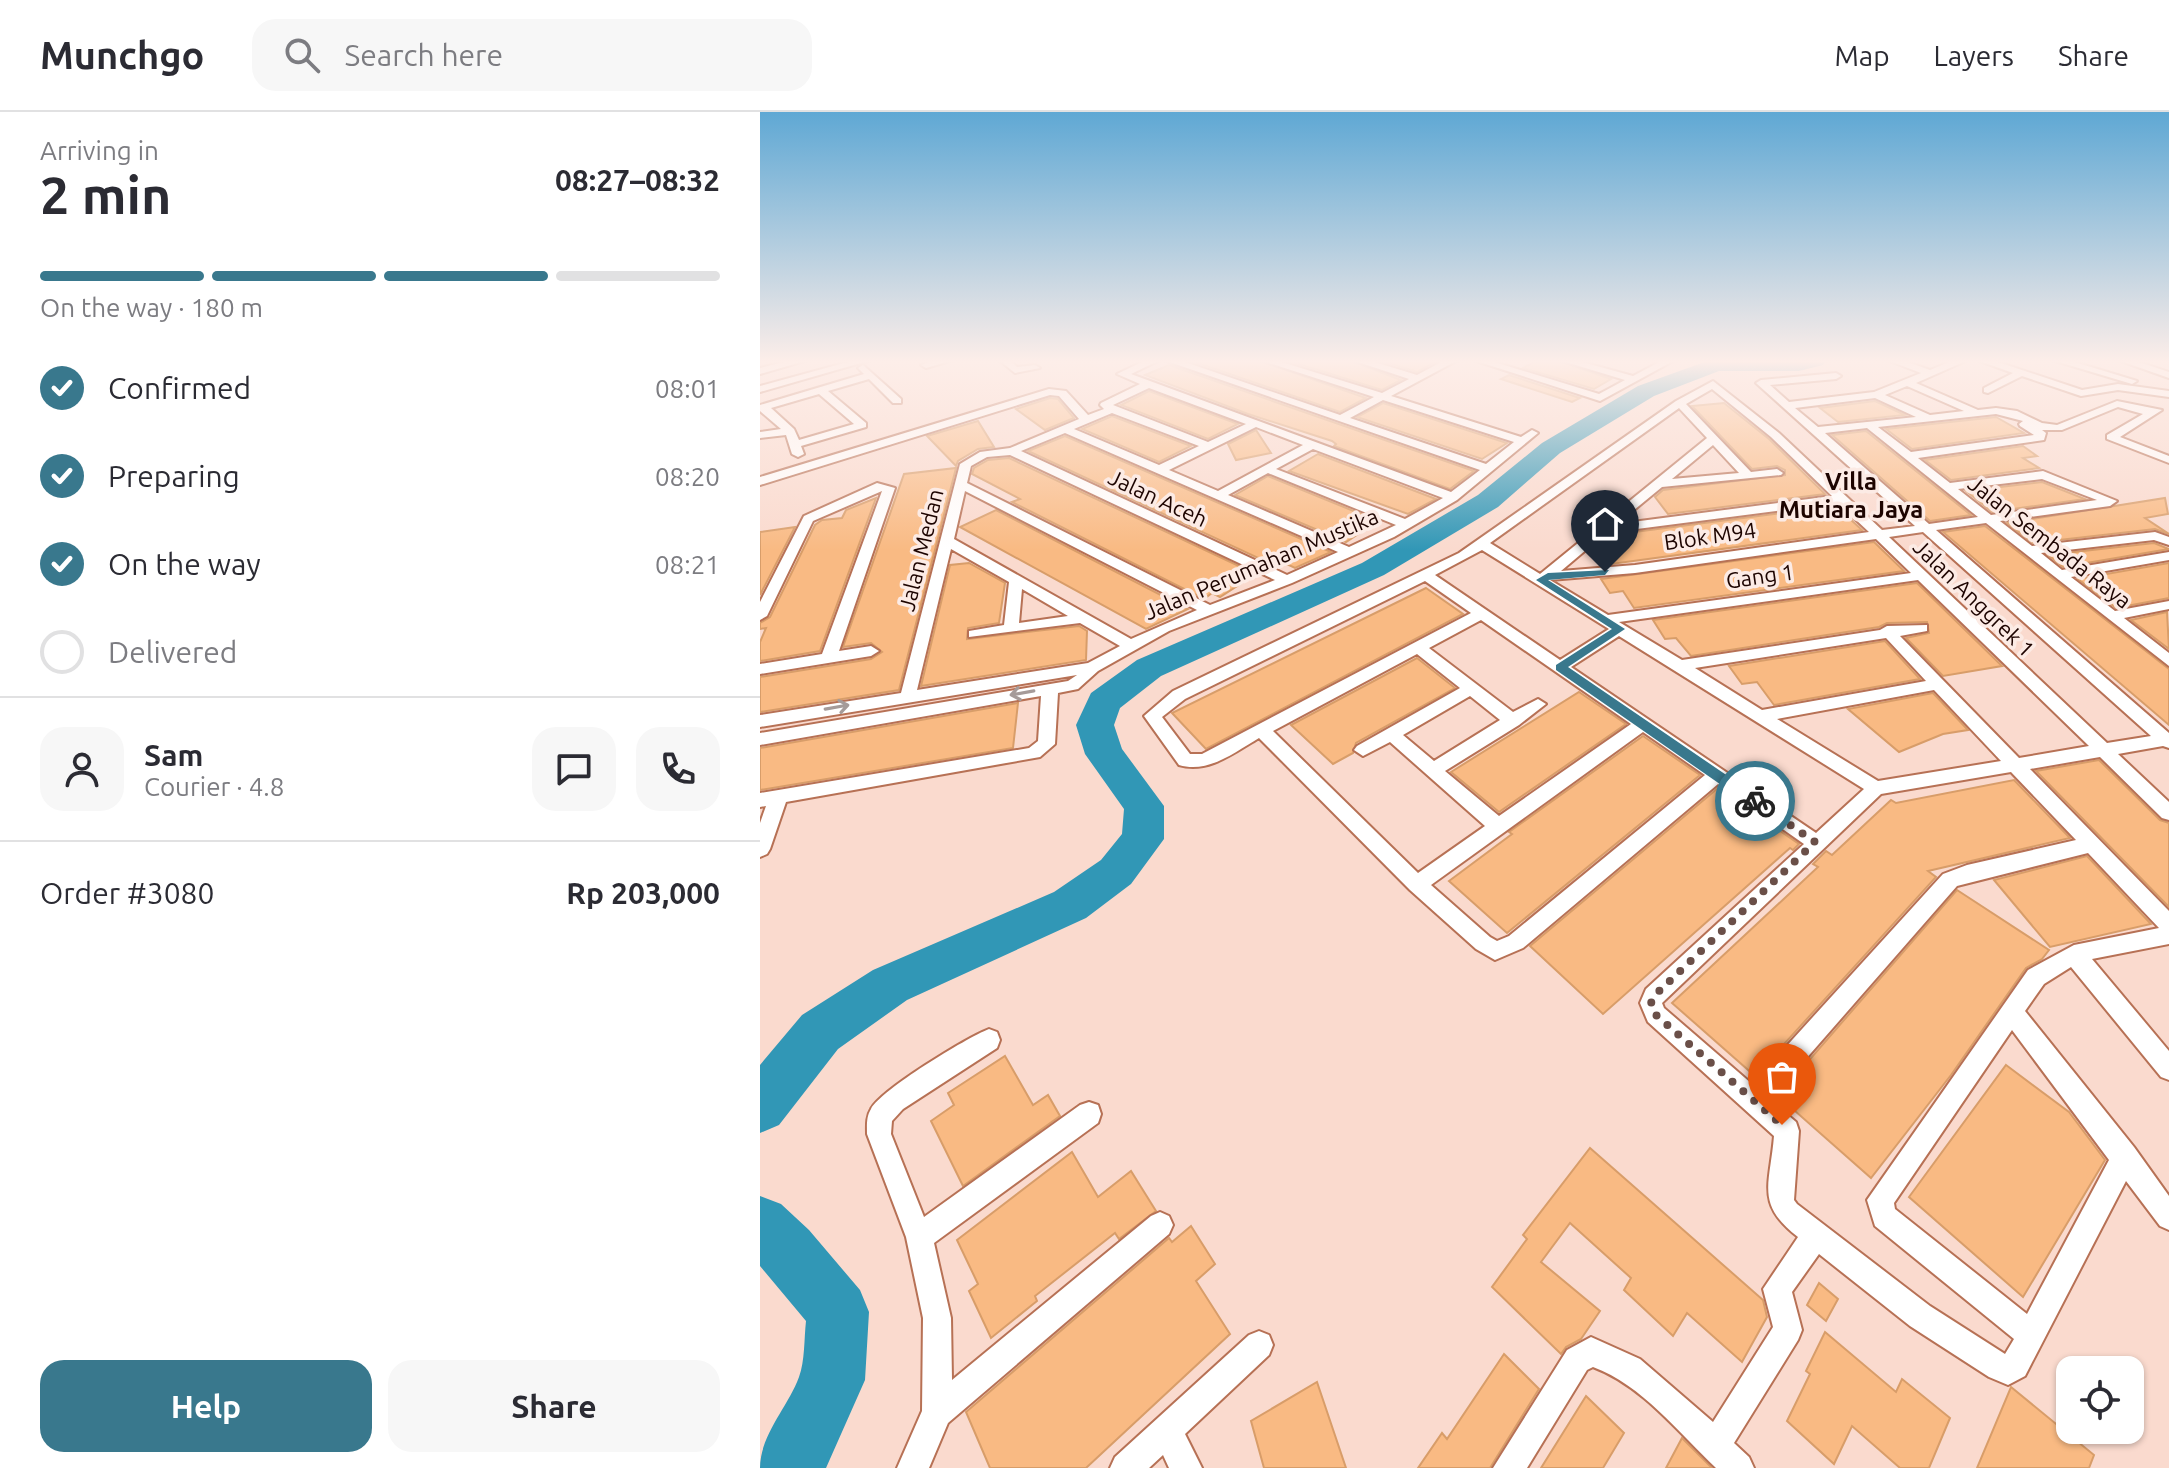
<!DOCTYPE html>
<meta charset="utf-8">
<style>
body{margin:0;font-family:Ubuntu,sans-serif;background:#f7f7f7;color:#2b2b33;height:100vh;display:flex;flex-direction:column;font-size:30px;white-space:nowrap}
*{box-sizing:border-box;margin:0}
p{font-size:26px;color:#7c7c81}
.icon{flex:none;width:44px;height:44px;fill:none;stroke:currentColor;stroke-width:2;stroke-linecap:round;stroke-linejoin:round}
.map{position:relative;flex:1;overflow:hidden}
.details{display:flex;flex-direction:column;background:#fff;width:760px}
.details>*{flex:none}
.tools{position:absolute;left:1296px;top:1244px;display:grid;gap:16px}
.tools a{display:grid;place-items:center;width:88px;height:88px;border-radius:16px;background:#fff;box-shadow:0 2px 6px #0004;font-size:40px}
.pin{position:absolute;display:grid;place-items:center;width:68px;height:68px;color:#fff;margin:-82px -34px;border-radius:50% 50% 50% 0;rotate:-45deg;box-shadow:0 0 8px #0007}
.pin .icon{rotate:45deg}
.courier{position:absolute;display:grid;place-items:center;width:80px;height:80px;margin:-40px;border:6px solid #39788d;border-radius:50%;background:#fff;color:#222;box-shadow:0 2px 10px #0007}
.overview em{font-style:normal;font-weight:700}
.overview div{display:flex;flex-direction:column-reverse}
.overview{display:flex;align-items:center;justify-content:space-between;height:136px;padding:0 40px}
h1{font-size:52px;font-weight:700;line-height:60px}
.bar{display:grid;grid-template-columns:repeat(4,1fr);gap:12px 8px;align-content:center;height:96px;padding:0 40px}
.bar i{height:10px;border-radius:6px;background:#e1e1e2}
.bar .on{background:#39788d}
.bar p{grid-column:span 4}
.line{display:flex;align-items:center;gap:20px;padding:0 40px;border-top:2px solid #e1e1e2}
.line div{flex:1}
.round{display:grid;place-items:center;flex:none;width:84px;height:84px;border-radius:24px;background:#f7f7f7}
ol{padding:0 40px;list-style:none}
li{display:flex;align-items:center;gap:24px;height:88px}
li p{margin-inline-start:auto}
li .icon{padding:8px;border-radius:50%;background:#39788d;color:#fff;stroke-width:4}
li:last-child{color:#7c7c81}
li i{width:44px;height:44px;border:4px solid #e1e1e2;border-radius:50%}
.primary-button{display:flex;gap:16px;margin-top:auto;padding:16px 40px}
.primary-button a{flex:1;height:92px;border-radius:24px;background:#39788d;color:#fff;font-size:32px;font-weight:700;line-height:92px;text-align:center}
.primary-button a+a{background:#f7f7f7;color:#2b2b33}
header{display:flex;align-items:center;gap:48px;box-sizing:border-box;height:112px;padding:0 40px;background:#fff;border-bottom:2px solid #e1e1e2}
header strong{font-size:38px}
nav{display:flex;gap:44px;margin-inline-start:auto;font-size:28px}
.search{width:560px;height:72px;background:#f7f7f7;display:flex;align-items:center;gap:20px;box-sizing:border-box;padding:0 28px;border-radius:24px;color:#7c7c81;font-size:30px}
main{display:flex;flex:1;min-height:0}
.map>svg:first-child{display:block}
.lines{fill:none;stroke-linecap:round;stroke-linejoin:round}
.river{fill:#3197b6;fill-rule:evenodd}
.building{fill:#f9ba83;stroke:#d89d69;stroke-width:2}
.minor-casing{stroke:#b77155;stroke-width:4}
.minor{fill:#fff;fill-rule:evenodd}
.oneway{stroke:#a59b99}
.route{fill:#39788d}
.done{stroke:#6a4f48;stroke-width:8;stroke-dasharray:0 14.4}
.labels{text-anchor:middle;stroke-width:7;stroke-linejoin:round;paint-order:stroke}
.far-street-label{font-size:22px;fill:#1d0400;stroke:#fcebe5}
.far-neighbourhood-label{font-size:24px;font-weight:bold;fill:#1d0400;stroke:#fcebe5}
</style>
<header>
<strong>Munchgo</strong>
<div class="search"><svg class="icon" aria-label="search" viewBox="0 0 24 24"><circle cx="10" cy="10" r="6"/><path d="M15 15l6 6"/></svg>Search here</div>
<nav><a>Map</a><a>Layers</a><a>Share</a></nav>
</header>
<main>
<section class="details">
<div class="overview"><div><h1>2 min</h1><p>Arriving in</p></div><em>08:27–08:32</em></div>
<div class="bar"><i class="on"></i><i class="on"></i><i class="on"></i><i></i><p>On the way · 180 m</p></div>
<ol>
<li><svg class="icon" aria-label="check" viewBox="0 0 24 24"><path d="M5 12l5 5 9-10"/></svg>Confirmed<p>08:01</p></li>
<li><svg class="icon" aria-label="check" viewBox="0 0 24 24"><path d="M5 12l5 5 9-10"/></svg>Preparing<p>08:20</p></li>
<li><svg class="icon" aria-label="check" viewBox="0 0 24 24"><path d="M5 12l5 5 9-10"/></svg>On the way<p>08:21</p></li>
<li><i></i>Delivered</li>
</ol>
<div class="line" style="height:144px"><a class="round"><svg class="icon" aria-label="person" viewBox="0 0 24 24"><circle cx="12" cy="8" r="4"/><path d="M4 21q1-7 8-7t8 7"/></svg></a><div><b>Sam</b><p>Courier · 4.8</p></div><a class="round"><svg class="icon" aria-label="chat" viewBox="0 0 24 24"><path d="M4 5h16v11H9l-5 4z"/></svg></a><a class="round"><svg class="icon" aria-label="phone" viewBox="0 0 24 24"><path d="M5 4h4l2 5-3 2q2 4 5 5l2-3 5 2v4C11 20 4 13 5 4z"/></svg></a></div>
<div class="line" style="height:104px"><div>Order #3080</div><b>Rp 203,000</b></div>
<div class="primary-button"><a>Help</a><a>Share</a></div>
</section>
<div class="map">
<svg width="1409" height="1356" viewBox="0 0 1409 1356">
<rect width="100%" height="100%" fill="#fadace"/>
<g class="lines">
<g class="river">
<path d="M950 248H1066L1063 253 1039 259H959L894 284 800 341 738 395 624 463 401 564 360 596 354 613 362 637 404 694V727L371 772 326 806 147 888 78 937 19 1013 0 1021V953L42 903 113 858 294 780 341 748 362 722 364 697 325 642 316 613 331 581 377 548 602 451 718 383 782 331 878 274Z"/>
<path d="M0 1084 21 1092 49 1118 100 1178 109 1200 105 1268 66 1356H0C0 1323 28 1295 39 1265 45 1249 44 1227 46 1209L0 1154Z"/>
</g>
</g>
<g class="building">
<path d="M429 248H497L606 286 580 300Z"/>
<path d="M526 248H589L641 268 622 278Z"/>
<path d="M619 248H678L657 260Z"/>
<path d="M778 248H796L851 267 834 277 763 256Z"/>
<path d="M409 253 714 359 690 377 574 334 576 332 572 329 488 302 385 263Z"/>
<path d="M749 263 820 286 812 290 741 267Z"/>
<path d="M389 279 478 312 448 327 361 293Z"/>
<path d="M290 286 298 287 314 306 285 318 256 297Z"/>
<path d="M1115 289 1145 303 1078 310 1060 296Z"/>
<path d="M623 291 747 331 722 347 597 305Z"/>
<path d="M964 291 1009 327 1065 382 908 402 895 385 903 378 1025 363V358L1017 354 992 357 932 294Z"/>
<path d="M352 304 431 334 399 350 322 317Z"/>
<path d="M1236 305 1264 321 1152 337 1126 317Z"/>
<path d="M218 309 234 335 218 337 198 349 196 354 167 324Z"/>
<path d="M496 318 511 341 476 348 468 332Z"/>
<path d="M1106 319 1211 403 1170 409 1072 323Z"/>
<path d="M305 324 571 440 535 456 518 448 511 452 268 339Z"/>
<path d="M1263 334 1277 344 1263 346 1279 356 1191 368 1165 348Z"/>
<path d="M558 342 676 387 648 402 529 359Z"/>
<path d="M249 346 496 462 460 485 452 481 444 487 252 390 260 387 212 362 214 356 228 348Z"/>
<path d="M196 356 139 578 0 600V565L111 547 122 540 111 531 83 535 144 362Z"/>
<path d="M508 364 618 409 586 430 475 383Z"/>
<path d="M1282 370 1325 387 1232 400 1206 379Z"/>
<path d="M116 386 60 539 0 549V530L6 516 0 517V511L10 505 55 413 62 408 82 406 86 398Z"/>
<path d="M1405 386 1408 402 1385 406 1409 422 1395 417 1273 431 1247 411Z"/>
<path d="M1076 394 1102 418 844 453 835 439 860 436 851 423Z"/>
<path d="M236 398 428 497 386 517 200 415Z"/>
<path d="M1225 414 1409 557V613L1183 420Z"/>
<path d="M35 415 0 483V420Z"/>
<path d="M1114 430 1144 459 874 496 863 479 850 481 841 467Z"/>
<path d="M1394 431 1409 437 1303 455 1288 443Z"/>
<path d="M209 451 245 471 239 511 208 516 207 527 319 514 327 519 326 548 161 574 190 453Z"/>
<path d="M1409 451V486L1356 496 1318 467Z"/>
<path d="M1157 471 1242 554 1183 564 1146 526 1169 521 1167 510 1127 511 1119 515 931 544 916 526 905 527 893 508Z"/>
<path d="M666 476 703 502 446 637 412 601Z"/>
<path d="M1407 500 1409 537 1371 508Z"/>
<path d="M1125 529 1160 567 1014 593 997 570 982 572 969 554Z"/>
<path d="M657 546 695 576 596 631 593 641 573 652 531 613Z"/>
<path d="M819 580 866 612 739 700 691 660Z"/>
<path d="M1173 581 1208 618 1183 622 1139 640 1088 597Z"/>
<path d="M258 591 253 636 0 678V636Z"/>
<path d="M883 624 940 663 747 821 689 769 752 722 749 720Z"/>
<path d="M1339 648 1400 708 1409 711V795L1276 659Z"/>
<path d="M1254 668 1310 726 1168 759 1176 765 995 964 912 891 1058 755 1053 752 1066 739 1072 743 1131 688 1136 691Z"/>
<path d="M958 676 1039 732 1033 738 1030 736 843 902 770 834Z"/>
<path d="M1327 744 1391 812 1290 835 1234 768Z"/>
<path d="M1197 778 1289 838 1282 847 1266 856 1191 963 1111 1066 1018 984Z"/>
<path d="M245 944 273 993 288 983 300 1004 203 1074 171 1009 194 993 188 981Z"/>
<path d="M1246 953 1309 1000 1345 1048 1263 1185 1149 1085Z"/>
<path d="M830 1036 1003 1188 1007 1205 982 1250 927 1201 913 1224 864 1178 871 1166 810 1111 781 1150 840 1199 821 1227 806 1235 801 1242 732 1175 767 1127 763 1123Z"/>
<path d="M312 1040 338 1085 371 1059 396 1099 359 1127 355 1121 275 1184 277 1189 231 1226 209 1179 218 1172 197 1128Z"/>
<path d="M431 1114 455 1152 436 1169 470 1222 326 1356H230L206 1300 409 1126 412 1130Z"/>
<path d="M1059 1171 1078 1187 1066 1209 1047 1193Z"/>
<path d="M1065 1220 1136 1280 1142 1267 1190 1306 1169 1356H1140L1092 1314 1074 1352 1027 1309 1050 1262 1046 1259Z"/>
<path d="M744 1242 779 1277 730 1356H658L682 1321 687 1327Z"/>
<path d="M557 1270 586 1356H504L491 1309Z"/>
<path d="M1251 1275 1334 1343 1329 1356H1217Z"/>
<path d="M826 1284 864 1321 843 1356H781Z"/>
<path d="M922 1326 952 1356H906Z"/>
</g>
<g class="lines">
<defs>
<g id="minor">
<path d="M31 248H48L0 262V256Z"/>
<path d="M95 248H111L0 280V274Z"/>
<path d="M175 248H193L166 256 161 253Z"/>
<path d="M239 248H250L257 255 275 253 280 256 255 261Z"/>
<path d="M386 248H400L371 262 691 380 720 358 404 248H419L580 303 614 285 500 248H515L622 281 649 267 592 248H608L657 263 685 248H698L631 284 761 325 772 318 778 321 697 388 634 425 532 471 409 519 338 559 318 577 298 581 295 632 280 645 26 690 10 737 7 742 0 745V711L6 694 0 695V681L269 636 278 629 281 584 0 633V621L308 569 317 563 0 615V603L141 581 200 352 220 340 250 336 319 307 299 284 290 283 0 373V365L289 277 306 279 328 303 344 297 340 293 341 291 380 272 357 262ZM389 276 486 312 448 330 353 293ZM623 288 754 330 726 352 590 306ZM352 301 439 334 399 353 314 317ZM496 315 543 333 458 379 409 358ZM305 321 578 440 527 463 261 339ZM553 337 683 386 645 407 516 357ZM250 343 515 468 450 493 207 371 211 354 227 345ZM508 361 636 413 589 435 468 383ZM205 379 437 498 371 527 194 427ZM191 437 249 470 244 513 209 519V525L320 511 360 534 328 551 157 578ZM262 477 308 504 259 511Z"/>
<path d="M713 248H728L839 282 865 268 799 248H815L873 264 903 248H915L840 289Z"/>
<path d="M1127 248H1142L1170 258 1194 248H1208L1156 271 1218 298 1236 296 1257 299 1282 311 1297 313 1357 289 1402 298 1360 325 1409 344V351L1347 327V323L1383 302 1358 295 1302 318H1282L1286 321 1284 328 1158 346 1190 371 1283 359 1357 389 1350 394 1240 409 1272 434 1395 420 1409 425V433L1394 428 1281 441 1302 458 1409 440V448L1311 465 1355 499 1409 489V497L1364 506 1409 541V554L1226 411 1176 418 1409 621V636L1403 634 1358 642 1409 690V708L1402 706 1340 645 1270 657 1409 799V832L1332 847 1409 939V968L1401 965 1311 855 1284 872 1265 899 1374 1035 1409 1084V1118L1400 1114 1366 1069 1265 1264 1248 1273 1229 1265 1150 1214 1059 1142 1032 1180 1042 1218 1038 1228 974 1331 989 1345 994 1356H956C919 1321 882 1273 833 1255L827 1258 767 1356H733L807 1238 831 1225 880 1247 953 1310 1013 1215 1003 1177 1038 1125C995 1092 1010 1073 1014 1024L888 910 880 891 886 877 1044 732 958 672 763 836 735 848 716 837 650 778 499 626C475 640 448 662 419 653L384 604 413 579 699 441 916 289 953 269 1019 321 1122 418 1155 414 996 271 1001 268 1076 261 1081 264 1076 267 1010 273 1029 290 1114 280 1161 261ZM1147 274 1204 299 1170 303 1125 283ZM952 277 1011 325 1072 384 857 412 902 375 1021 363 1023 361 1017 357 991 360 926 292ZM1115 286 1156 305 1058 315 1035 296ZM919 296 947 326 780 462 730 431ZM1236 302 1263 309 1259 312 1260 314 1274 323 1151 340 1118 315ZM1107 316 1218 405 1169 412 1065 321ZM953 333 979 361 912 367ZM1282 367 1337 388 1231 403 1198 377ZM1078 391 1109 420 875 453 801 459 846 421ZM1163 420 1391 624 1347 631 1129 425ZM1116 427 1151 461 848 503 790 468 875 461ZM722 438 849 517 800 548 675 463ZM1158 468 1329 634 1259 646 1140 524 1167 519V513L1127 514 1120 518 922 548 859 510ZM665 469 711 501 442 642H430L402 605 425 587ZM721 508 871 612 739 704 685 659 759 613 786 592 778 587 753 600 669 536ZM859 524 1104 677 1056 721 811 555ZM1126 526 1166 569 1002 598 935 556ZM657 542 700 576 597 634 594 638 603 644 630 630 725 714 658 761 513 619ZM1174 578 1241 649 1118 669 1017 607ZM710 584 740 608 674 649 643 623ZM883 620 945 663 749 824 737 829 730 825 671 773ZM1251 660 1316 728 1207 753 1183 762 992 972 904 896 902 891 1121 682ZM1328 741 1399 816 1314 833 1268 858 1107 1088 1115 1114 1254 1227 1245 1242 1170 1194 1037 1092 1034 1088 1039 1019 1036 1010 1010 988 1197 774ZM1252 918 1349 1048 1267 1202 1135 1097 1134 1091Z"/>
<path d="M1217 248H1232L1322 278 1358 272 1409 279V285L1358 278 1321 284 1262 264 1228 281 1224 280V276L1253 261Z"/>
<path d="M1292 248H1308L1377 269 1372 272Z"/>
<path d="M1358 248H1373L1409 260V266Z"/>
<path d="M103 253 141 287V291H133L109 267 68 279 106 311V315L41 334 44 342 38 345 32 342 26 323 0 326V320L21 317 0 299V293L104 262 98 256ZM59 282 94 312 39 328 34 317 11 296Z"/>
<path d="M117 371 135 376 79 539 111 534 119 539 111 544 0 562V552L62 542 122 379 53 409 7 504 0 508V490L44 404Z"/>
<path d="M229 917 237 920 240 928 237 936 143 997 132 1009 131 1022 164 1105 320 993 329 990 338 993 341 1002 338 1011 174 1131 191 1206 192 1268 391 1104 400 1100 409 1104 413 1113 409 1122 188 1311 169 1356H137L162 1299 163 1206 146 1125 107 1022C107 1014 106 1005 111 997 121 978 206 926 229 917Z"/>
<path d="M499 1219 509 1223 513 1233 509 1243 425 1322 442 1356H409L403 1343 389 1356H350L355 1345 489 1223Z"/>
</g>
</defs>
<use href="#minor" class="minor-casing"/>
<use href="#minor" class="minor"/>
</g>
<defs><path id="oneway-shaft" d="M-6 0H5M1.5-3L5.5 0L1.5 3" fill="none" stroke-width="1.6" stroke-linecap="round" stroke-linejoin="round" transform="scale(2)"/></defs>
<g class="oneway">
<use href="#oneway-shaft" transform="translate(262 581) rotate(170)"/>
<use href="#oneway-shaft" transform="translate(77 595) rotate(-10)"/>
</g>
<linearGradient id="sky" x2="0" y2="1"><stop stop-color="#5fa8d4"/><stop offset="0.57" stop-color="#fdeee9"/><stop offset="1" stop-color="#fdeee9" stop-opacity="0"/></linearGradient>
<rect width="1409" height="438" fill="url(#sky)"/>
<path class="route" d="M849 458 845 463 788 468 865 517 808 555 1000 686V693H990L796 558V553L852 517 776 468 788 461Z"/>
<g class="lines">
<path class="done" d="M995 689 1055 730 894 884 891 891 896 903 1022 1013"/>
</g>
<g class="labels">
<g class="far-street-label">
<text transform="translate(398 386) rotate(25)" y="8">Jalan Aceh</text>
<text transform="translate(950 424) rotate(-8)" y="8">Blok M94</text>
<text transform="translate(1290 430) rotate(38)" y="8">Jalan Sembada Raya</text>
<text transform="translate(161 438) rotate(-76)" y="8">Jalan Medan</text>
<text transform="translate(501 452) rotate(-23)" y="8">Jalan Perumahan Mustika</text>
<text transform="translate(1000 464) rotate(-8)" y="8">Gang 1</text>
<text transform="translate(1214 486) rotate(44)" y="8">Jalan Anggrek 1</text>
</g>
<g class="far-neighbourhood-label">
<text x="1091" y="378">Villa<tspan x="1091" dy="28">Mutiara Jaya</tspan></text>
</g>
</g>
</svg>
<div class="tools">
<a><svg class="icon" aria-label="locate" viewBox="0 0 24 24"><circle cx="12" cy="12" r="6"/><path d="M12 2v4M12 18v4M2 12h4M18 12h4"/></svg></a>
</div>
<div class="pin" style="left:1022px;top:1013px;background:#ea580c"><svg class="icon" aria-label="bag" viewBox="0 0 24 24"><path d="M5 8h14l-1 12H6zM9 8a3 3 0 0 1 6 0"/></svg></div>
<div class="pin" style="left:845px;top:460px;background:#1f2937"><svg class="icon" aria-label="home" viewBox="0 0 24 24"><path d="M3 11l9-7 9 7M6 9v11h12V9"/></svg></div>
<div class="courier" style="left:995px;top:689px"><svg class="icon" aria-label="bike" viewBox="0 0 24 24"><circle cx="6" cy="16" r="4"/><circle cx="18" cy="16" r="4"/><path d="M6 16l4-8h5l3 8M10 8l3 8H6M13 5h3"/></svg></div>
</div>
</main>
